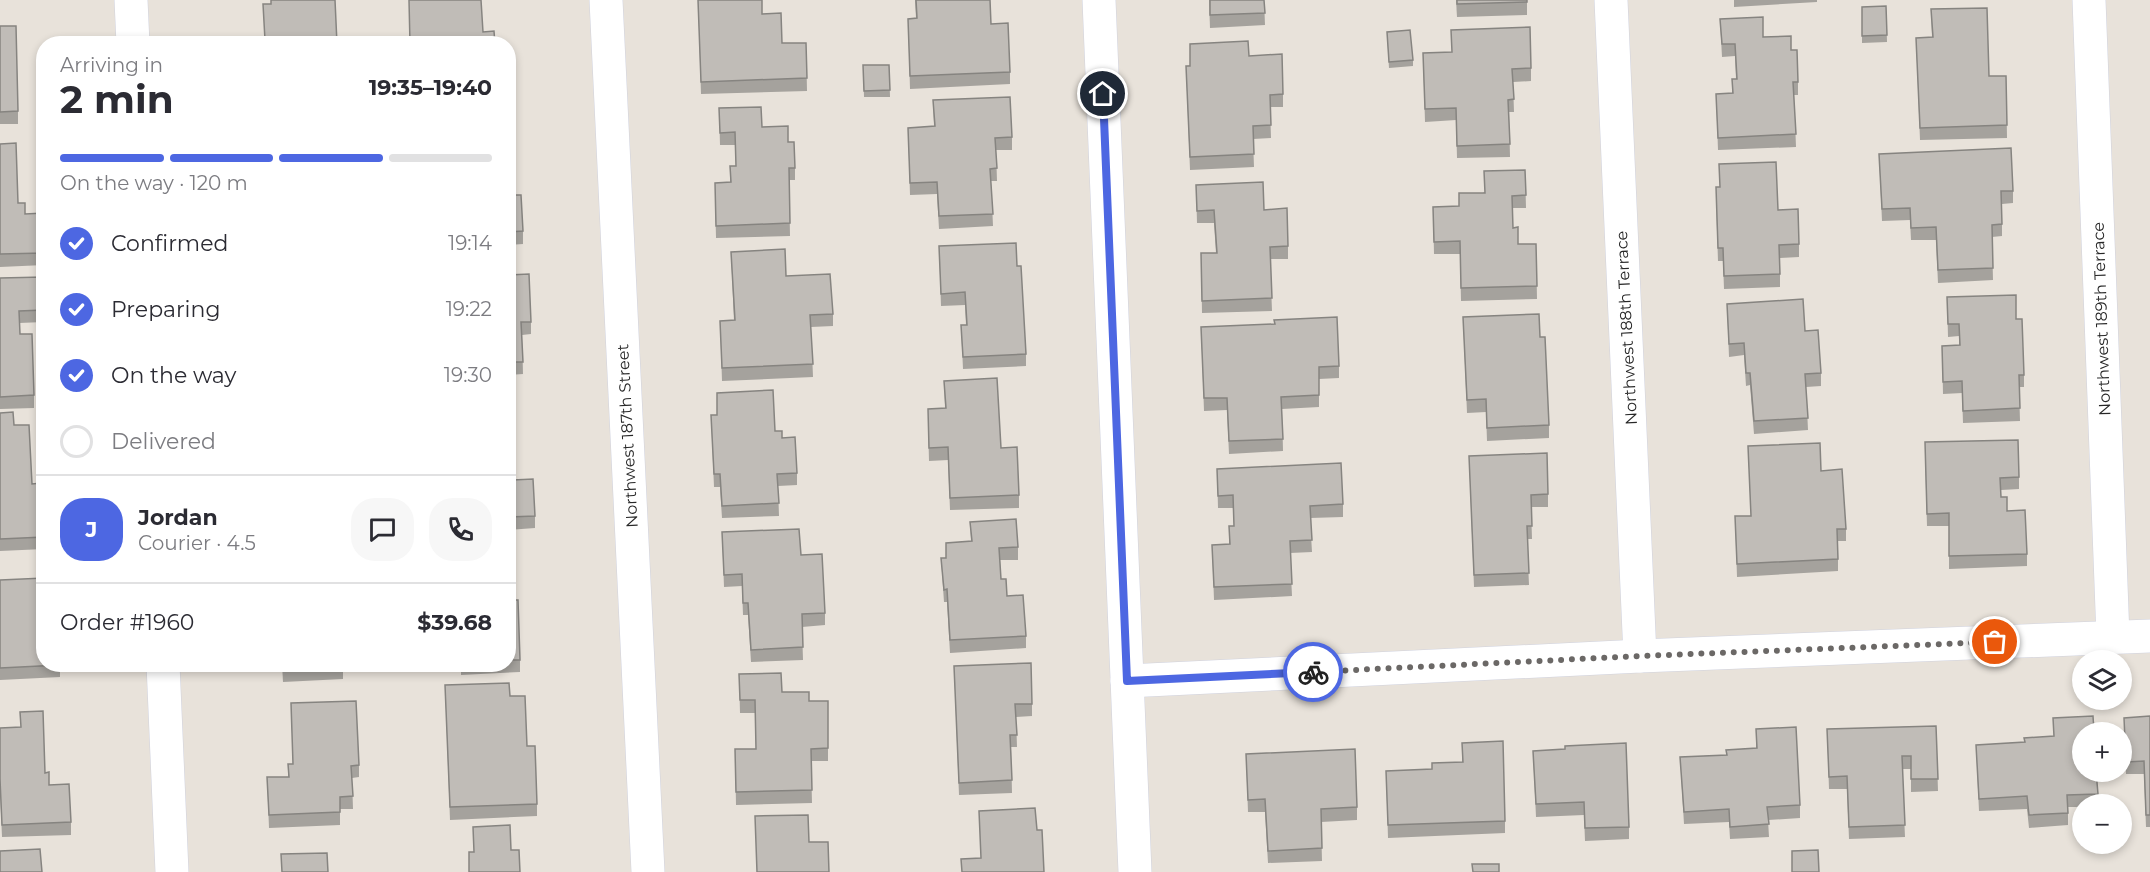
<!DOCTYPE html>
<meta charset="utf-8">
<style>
body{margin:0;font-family:Montserrat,sans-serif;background:#f7f7f7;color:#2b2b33;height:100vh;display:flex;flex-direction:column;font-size:22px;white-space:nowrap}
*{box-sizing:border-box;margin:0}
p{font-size:20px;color:#7c7c81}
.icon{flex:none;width:33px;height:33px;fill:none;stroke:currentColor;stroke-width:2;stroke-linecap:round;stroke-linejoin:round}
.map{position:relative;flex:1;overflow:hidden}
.side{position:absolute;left:36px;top:36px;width:480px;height:636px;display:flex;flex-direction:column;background:#fff;border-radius:24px;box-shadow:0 3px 9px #0003}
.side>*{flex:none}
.fabs{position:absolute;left:2072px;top:650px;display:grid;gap:12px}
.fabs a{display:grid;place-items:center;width:60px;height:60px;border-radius:50%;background:#fff;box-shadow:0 3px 9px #0003;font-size:30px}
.pin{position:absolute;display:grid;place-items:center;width:51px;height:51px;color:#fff;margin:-26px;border:3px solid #fff;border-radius:50%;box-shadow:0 2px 6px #0007}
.courier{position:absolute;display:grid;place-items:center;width:60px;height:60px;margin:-30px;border:4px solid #4d67e2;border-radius:50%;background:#fff;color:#222;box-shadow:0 2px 8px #0007}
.headline em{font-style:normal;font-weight:700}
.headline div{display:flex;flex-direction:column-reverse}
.headline{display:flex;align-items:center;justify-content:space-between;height:102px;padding:0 24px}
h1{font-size:39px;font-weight:700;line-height:45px}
.bar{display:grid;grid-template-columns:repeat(4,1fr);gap:9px 6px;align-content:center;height:72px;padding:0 24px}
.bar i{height:8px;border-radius:4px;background:#e1e1e2}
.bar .on{background:#4d67e2}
.bar p{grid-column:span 4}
.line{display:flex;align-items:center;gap:15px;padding:0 24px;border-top:2px solid #e1e1e2}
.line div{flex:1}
.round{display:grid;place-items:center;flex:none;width:63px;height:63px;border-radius:24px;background:#f7f7f7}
ol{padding:0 24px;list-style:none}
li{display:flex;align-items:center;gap:18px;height:66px}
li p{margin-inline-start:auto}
li .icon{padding:6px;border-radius:50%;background:#4d67e2;color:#fff;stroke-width:4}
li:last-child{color:#7c7c81}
li i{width:33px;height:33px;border:3px solid #e1e1e2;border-radius:50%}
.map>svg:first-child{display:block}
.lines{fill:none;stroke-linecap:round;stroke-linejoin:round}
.minor-casing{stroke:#d0d2de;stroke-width:34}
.minor{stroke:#fff;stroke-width:33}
.wall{fill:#a5a29d}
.building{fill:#c0bcb7;stroke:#868480;stroke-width:1.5}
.done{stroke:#6b6866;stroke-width:6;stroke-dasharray:0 10.8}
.route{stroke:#4d67e2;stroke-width:8}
.labels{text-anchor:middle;stroke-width:5;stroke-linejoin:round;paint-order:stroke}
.street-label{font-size:16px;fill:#272727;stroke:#fff}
</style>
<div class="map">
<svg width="2150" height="872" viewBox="0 0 2150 872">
<rect width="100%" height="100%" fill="#e8e2da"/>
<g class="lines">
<defs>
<g id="minor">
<path d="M131 0 133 44"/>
<path d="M606 0 648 872"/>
<path d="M1099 0 1135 872"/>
<path d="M1611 0 1640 656"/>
<path d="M2089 0 2113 637"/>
<path d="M163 664 172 872"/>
<path d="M1127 681 1640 656 2150 636"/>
</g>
</defs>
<use href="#minor" class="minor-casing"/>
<use href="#minor" class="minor"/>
</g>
<g class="wall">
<path d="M698 0 762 14 782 43H806L807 91 701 94Z"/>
<path d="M915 0H990L991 24 1010 72V84L910 89 908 19 916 18Z"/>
<path d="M1209 0H1264L1265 25 1210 28Z"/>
<path d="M1456 0H1527V15L1457 17Z"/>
<path d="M1734 0H1817V2L1734 7Z"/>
<path d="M1886 6 1887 42 1862 43V7Z"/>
<path d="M1931 9 1989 76H2006L2007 138 1920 140 1916 38 1932 37Z"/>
<path d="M1720 19 1791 50 1798 82V95H1794L1796 147 1718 150 1716 94 1732 93V79H1736L1735 56 1722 57Z"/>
<path d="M0 26 18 111V124H0Z"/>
<path d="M1387 32 1413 60V66L1389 68Z"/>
<path d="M1423 53 1531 68V81L1513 82 1514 112H1509L1510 157 1457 158 1456 120 1425 122Z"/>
<path d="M1249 56 1283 94V107H1270L1271 138 1253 139 1254 167 1190 170 1186 66Z"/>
<path d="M863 65H889L890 97H864Z"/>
<path d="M933 100 1012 137V150H996L997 181H991L993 226 939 229 937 194 910 195 908 128 934 126Z"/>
<path d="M719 108 762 127 788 142 795 168V180H789L790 236 716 238 715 195 730 182V166H736L735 145H720Z"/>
<path d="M0 144 18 203 25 214 44 213V265L0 267Z"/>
<path d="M1879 154 2013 191V203L2002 204V236L1992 237 1993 280 1938 283 1936 240H1911L1910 220 1882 221Z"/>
<path d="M1525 170 1526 208H1513V228L1518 244H1536L1537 299 1461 301 1460 254H1434L1433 207 1459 206Z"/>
<path d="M1196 185 1264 210 1288 246V259H1270L1272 311 1202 313 1201 253H1216L1214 223H1197Z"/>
<path d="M508 195 523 231V244L508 245Z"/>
<path d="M1716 200 1778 210 1799 244V257L1780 258V287L1724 289 1723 261H1718Z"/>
<path d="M939 246 1017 266 1026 354V366L963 369 961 325H966L965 305 941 306Z"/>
<path d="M731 252 786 276 833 314V326L811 327 813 377 722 381 720 321H734Z"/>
<path d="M508 275 531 322V334L522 335 523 374 508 375Z"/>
<path d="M44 277V322L19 323 20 334 34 395V408L0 409V278Z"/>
<path d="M1947 297 2016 319 2024 375V387H2019L2020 421 1963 423 1962 393 1943 394 1942 346 1959 345V336L1948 337Z"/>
<path d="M1727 304 1805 331 1821 373V386L1806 387 1808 430 1754 434 1750 385 1746 386 1744 355 1729 357Z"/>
<path d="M1463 317 1540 337 1549 425V438L1487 441 1486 412 1467 413Z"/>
<path d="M1274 320 1339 366V378L1319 379V407L1282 409 1283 451 1229 454 1227 410 1204 411 1201 327 1274 324Z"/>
<path d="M944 381 1001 448 1019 495V508L950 510 948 460 929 461 928 422 945 408Z"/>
<path d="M0 413 14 425 32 484 42 499H44V549L0 551Z"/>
<path d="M711 415 775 431 782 438 797 473V485L778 486 779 516 722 518 720 487H714Z"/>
<path d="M1748 446 1821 471 1846 529V541H1838V571L1737 577 1735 516H1751Z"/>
<path d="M1925 455 2019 477V489L2001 490V497L2027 554V566L1949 569V526H1927Z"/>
<path d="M1469 456 1548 494V507H1531L1532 539H1527L1529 585 1474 587Z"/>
<path d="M508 469 513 480 535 516V528L508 530Z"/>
<path d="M1217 469 1343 504V517L1310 518 1312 552 1290 553 1292 596 1214 600 1212 545 1229 544V526H1234L1233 508H1218Z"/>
<path d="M970 522 1018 547V560H1000L1001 579 1007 596 1026 636V648L950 653 947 602H944L941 558H946V543L971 541Z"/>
<path d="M722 532 801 555 825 613V625L802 627 803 660 751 662 748 615H743L742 586 724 587Z"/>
<path d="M0 580 60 664V677L0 680Z"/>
<path d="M508 600 520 660V672L461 675V664H508Z"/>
<path d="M282 664H343V679L283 682Z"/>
<path d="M954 666 1032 704V716L1016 717 1017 747H1011L1012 793 959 795Z"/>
<path d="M739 674 782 692 809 701H828V761H811L812 803 736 805 735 749H756L755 713H740Z"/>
<path d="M445 685 510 696 527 746 537 804V816L450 820Z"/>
<path d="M291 703 359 765V777L352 778 353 809H340V825L269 828 267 777H288V764H293Z"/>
<path d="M20 712 49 785 71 822V835L2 837 0 791V728L21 727Z"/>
<path d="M2150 716V827H2146L2144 774H2126L2124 730Z"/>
<path d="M2053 718 2098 794V804H2082V807H2068V825L2029 828 2027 809 1979 811 1976 745 2024 742V738L2054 736Z"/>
<path d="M1936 726 1938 791 1911 792V769H1902L1905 837 1849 839 1847 789H1829L1827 729Z"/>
<path d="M1756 729 1800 805V818L1768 820 1769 837 1730 839 1729 822 1684 824 1680 757 1726 755V750L1756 748Z"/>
<path d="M1462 743 1505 821V833L1388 838 1386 771 1432 769 1462 762Z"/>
<path d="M1533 751 1629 827V839L1585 841 1584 815 1536 817Z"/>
<path d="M1246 754 1357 807V820L1321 822 1322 861 1268 863 1265 812H1248Z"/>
</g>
<g class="building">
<path d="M271 0H335L337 44H255V41L265 40 263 4H271Z"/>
<path d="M409 0H481L483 32 494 31 495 44H410Z"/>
<path d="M698 0H762V14L781 13 782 43H806L807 78 701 82Z"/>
<path d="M916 0H990L991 24 1008 23 1010 72 910 76 908 19 917 18Z"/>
<path d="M1210 0H1264L1265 13 1210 15Z"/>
<path d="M1457 0H1527V2L1457 4Z"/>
<path d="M1886 6 1887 35 1862 36V7Z"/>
<path d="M1987 8 1989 76H2006L2007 125 1920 128 1916 38 1933 37 1931 9Z"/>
<path d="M1763 17V37L1791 36V50H1797L1798 82H1793L1796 134 1718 138 1716 94 1733 93 1732 79H1737L1735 44H1722L1720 19Z"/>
<path d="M0 26H16L18 111 0 112Z"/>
<path d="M1530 27 1531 68 1512 69 1514 99 1508 100 1510 144 1457 146 1456 108 1425 109 1423 53 1452 52 1451 30Z"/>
<path d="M1410 30 1413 60 1389 62 1387 32Z"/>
<path d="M1248 41 1249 56 1282 54 1283 94 1270 95 1271 125 1253 126 1254 154 1190 157 1186 66H1190V44Z"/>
<path d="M863 65H889L890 90 864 91Z"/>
<path d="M1010 97 1012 137 995 138 997 168 990 169 993 214 939 216 937 182 910 183 908 128 935 126 933 100Z"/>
<path d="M761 107 762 127 788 126V142H794L795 168H789L790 223 716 226 715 183 731 182 730 166H736L735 132 720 133 719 108Z"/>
<path d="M16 143 18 203H25V214L44 213V253L0 254V144Z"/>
<path d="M2011 148 2013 191H2001L2002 224 1992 225 1993 268 1938 270 1936 227 1911 228 1910 208 1882 209 1879 154Z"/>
<path d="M1776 162 1778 210 1798 209 1799 244 1779 245 1780 274 1724 276 1723 248H1718L1716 187H1720L1719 164Z"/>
<path d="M1525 170 1526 195 1512 196 1513 228 1518 227V244H1536L1537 286 1461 288 1460 241 1434 242 1433 207 1459 206V193H1485L1484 171Z"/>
<path d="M1263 182 1264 210 1287 208 1288 246 1270 247 1272 298 1202 301 1201 253H1217L1214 210 1197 211 1196 185Z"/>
<path d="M508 195H521L523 231 508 232Z"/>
<path d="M1016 243 1017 266H1021L1026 354 963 357 961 325H967L965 292 941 294 939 246Z"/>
<path d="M785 249 786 276 830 274 833 314 810 315 813 364 722 368 720 321 735 320 731 252Z"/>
<path d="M529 274 531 322H521L523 362H508V275Z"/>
<path d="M44 277V310L19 311 20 334H32L34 395 0 397V278Z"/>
<path d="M2016 295V319H2022L2024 375H2019L2020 408 1963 411 1962 381 1943 382 1942 346 1960 345 1959 324H1948L1947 297Z"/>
<path d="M1803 299 1805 331 1818 330 1821 373 1805 374 1808 418 1754 421 1750 373H1746L1744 343 1729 344 1727 304Z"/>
<path d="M1539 314 1540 337H1545L1549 425 1487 428 1486 399 1467 400 1463 317Z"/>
<path d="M1337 317 1339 366 1319 367V395L1281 397 1283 439 1229 441 1227 398H1204L1201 327 1275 324 1274 320Z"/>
<path d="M997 378 1001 448 1017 447 1019 495 950 498 948 447 929 448 928 409 946 408 944 381Z"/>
<path d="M773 390 775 431H782V438L795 437 797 473 777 474 779 503 722 506 720 474H714L711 415H717V393Z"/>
<path d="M13 412 14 425H29L32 484 41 483 42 499H44V537L0 539V413Z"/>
<path d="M2018 440 2019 477 2000 478 2001 497H2007V511L2025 510 2027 554 1949 556V513L1927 514 1925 442Z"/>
<path d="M1820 443 1821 471 1842 469 1846 529H1837L1838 559 1737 564 1735 516H1751L1748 446Z"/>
<path d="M1547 453 1548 494 1531 495 1532 526H1527L1529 573 1474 575 1469 456Z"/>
<path d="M1341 463 1343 504 1310 506 1312 540 1290 541 1292 584 1214 587 1212 545 1230 544 1229 526H1234L1233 495 1218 496 1217 469Z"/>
<path d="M508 469H512L513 480 533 479 535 516 508 517Z"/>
<path d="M1016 519 1018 547 999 548 1001 579H1006L1007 596 1023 595 1026 636 950 640 947 589 944 590 941 558H946V543L972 541 970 522Z"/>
<path d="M799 529 801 555 822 554 825 613 802 614 803 647 751 650 748 603H743L742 574 724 575 722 532Z"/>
<path d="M44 578V664L60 665 0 668V580Z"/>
<path d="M508 600H518L520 660H508Z"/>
<path d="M1031 663 1032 704H1015L1017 735H1010L1012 780 959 783 954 666Z"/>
<path d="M283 664H343V666L283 670Z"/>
<path d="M781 673 782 692H809V701H828V748L811 749 812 790 736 792 735 749H756L755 700H740L739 674Z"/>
<path d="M509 683 510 696H525L527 746H535L537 804 450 807 445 685Z"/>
<path d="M356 701 359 765 351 766 353 796 340 797V812L269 815 267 777H289L288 764H293L291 703Z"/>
<path d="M43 711 45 773 49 772V785L69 784 71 822 2 825 0 779V728L21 727 20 712Z"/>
<path d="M2093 716 2094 732H2082V771H2096L2098 794 2067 795 2068 813 2029 815 2027 796 1979 799 1976 745 2025 742 2024 738 2054 736 2053 718Z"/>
<path d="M2150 716V815H2146L2144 761 2126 762 2124 718Z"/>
<path d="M1936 726 1938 779H1911V756H1902L1905 825 1849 827 1847 776 1829 777 1827 729Z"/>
<path d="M1796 727 1800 805 1767 807 1769 824 1730 827 1729 809 1684 812 1680 757 1727 755 1726 750 1757 748 1756 729Z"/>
<path d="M1503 741 1505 821 1388 825 1386 771 1432 769V763L1463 762 1462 743Z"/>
<path d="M1626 743 1629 827 1585 828 1584 802 1536 804 1533 751 1565 749V746Z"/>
<path d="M1355 749 1357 807 1321 809 1322 848 1268 851 1265 799 1248 800 1246 754Z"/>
<path d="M1035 808 1037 830H1042L1044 872H962L961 859 981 858 979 811Z"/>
<path d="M808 815 809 842H828L829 872H757L755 816Z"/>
<path d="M510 825 511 850H519L520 872H469V852H474L473 827Z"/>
<path d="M40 849 42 872H0V851Z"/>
<path d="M1818 850 1819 872H1792V851Z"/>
<path d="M327 853 328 872H282L281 854Z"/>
<path d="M1472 864H1499V872H1473Z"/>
</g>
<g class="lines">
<path class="done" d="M1313 672 1641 656 1995 642"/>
<path class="route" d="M1103 94 1127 681 1313 672"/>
</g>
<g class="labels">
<g class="street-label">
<text transform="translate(2101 319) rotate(-92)" y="6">Northwest 189th Terrace</text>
<text transform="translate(1626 328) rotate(-93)" y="6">Northwest 188th Terrace</text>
<text transform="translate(627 436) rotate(-93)" y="6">Northwest 187th Street</text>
</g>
</g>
</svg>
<div class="fabs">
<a><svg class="icon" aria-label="layers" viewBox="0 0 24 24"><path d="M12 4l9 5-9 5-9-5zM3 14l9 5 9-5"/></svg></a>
<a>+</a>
<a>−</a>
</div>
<div class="pin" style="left:1995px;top:642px;background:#ea580c"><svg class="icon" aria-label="bag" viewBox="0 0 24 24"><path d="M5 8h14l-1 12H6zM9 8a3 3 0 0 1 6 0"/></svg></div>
<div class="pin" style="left:1103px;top:94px;background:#1f2937"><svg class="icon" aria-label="home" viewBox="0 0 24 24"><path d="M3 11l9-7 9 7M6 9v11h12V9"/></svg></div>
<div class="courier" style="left:1313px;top:672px"><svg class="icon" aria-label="bike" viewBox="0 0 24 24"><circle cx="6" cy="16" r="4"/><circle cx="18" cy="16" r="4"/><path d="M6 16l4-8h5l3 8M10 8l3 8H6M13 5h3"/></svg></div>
<section class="side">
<div class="headline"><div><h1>2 min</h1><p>Arriving in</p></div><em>19:35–19:40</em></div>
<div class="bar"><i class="on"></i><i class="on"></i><i class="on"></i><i></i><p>On the way · 120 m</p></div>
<ol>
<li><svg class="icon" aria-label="check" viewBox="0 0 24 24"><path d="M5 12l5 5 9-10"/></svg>Confirmed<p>19:14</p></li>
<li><svg class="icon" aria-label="check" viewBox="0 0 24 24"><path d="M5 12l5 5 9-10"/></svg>Preparing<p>19:22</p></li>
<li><svg class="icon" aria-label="check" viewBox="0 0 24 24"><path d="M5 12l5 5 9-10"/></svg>On the way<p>19:30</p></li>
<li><i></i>Delivered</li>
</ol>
<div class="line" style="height:108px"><b class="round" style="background:#4d67e2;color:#fff">J</b><div><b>Jordan</b><p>Courier · 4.5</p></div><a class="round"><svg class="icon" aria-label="chat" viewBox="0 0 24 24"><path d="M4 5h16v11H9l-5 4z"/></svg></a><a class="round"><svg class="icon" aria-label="phone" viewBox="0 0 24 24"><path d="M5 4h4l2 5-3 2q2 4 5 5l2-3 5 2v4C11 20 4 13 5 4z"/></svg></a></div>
<div class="line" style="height:78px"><div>Order #1960</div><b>$39.68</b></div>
</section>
</div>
